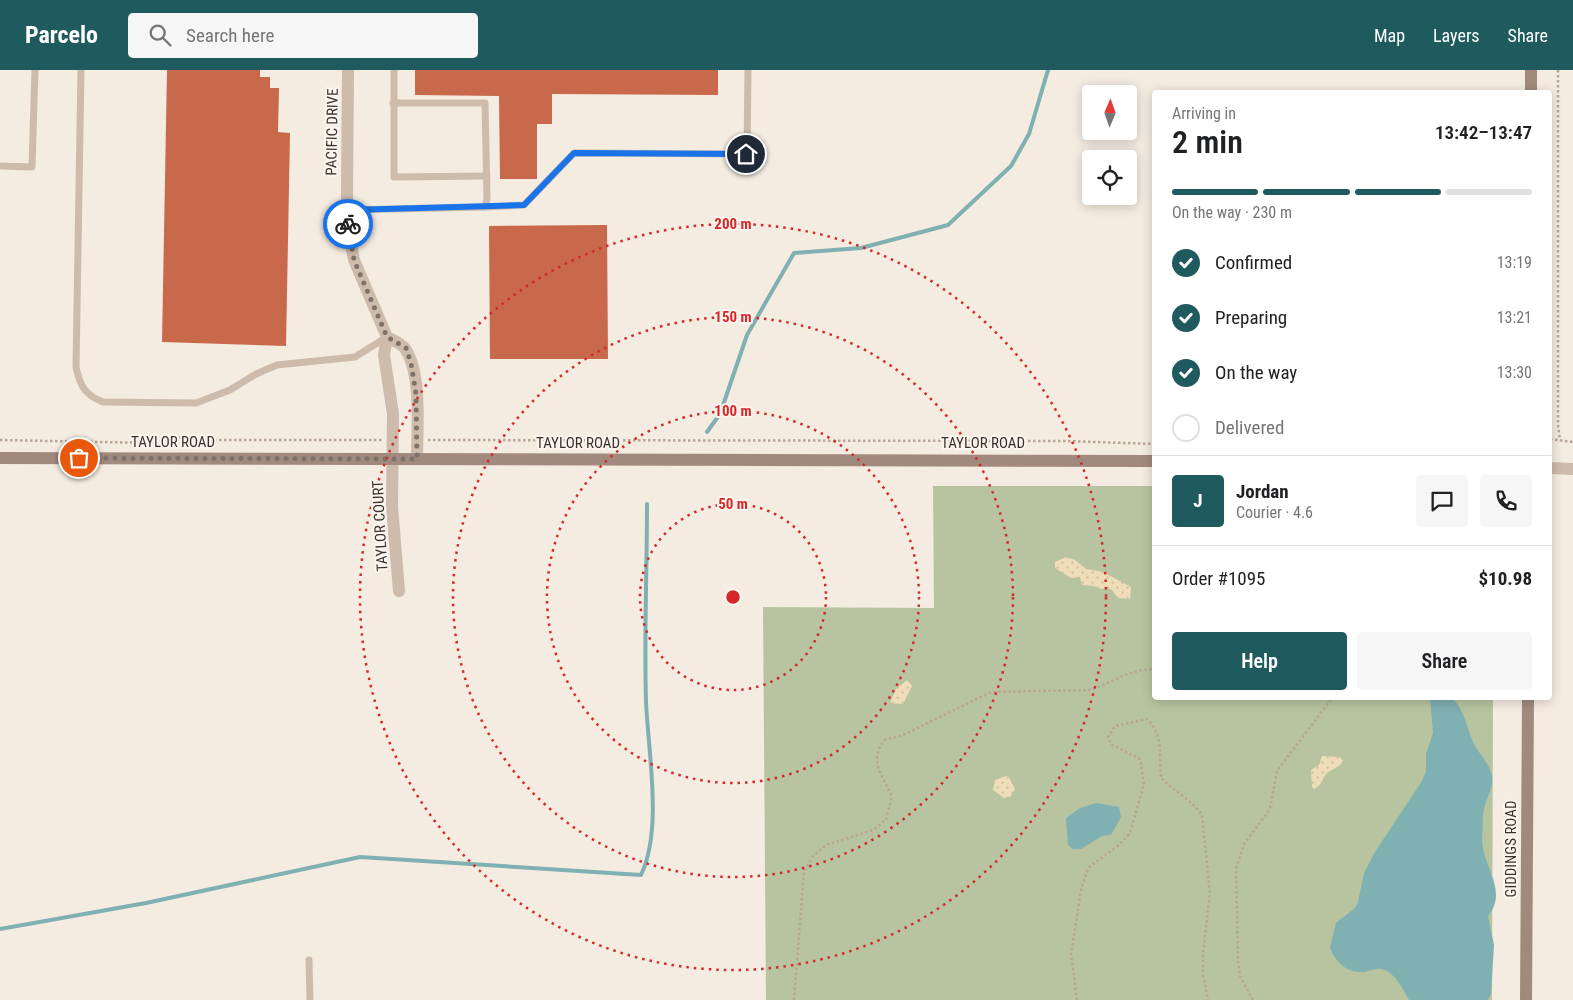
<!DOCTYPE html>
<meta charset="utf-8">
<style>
body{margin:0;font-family:"Roboto Condensed",sans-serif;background:#f6f6f6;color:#202124;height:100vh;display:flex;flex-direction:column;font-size:19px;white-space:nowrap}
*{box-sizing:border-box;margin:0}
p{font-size:16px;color:#757577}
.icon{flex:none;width:28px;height:28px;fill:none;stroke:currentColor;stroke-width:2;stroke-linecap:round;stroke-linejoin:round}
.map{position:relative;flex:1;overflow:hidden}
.panel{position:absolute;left:1152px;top:20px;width:400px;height:610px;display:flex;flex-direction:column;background:#fff;border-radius:5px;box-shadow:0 2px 12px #0003}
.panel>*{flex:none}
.needle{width:32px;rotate:2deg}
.controls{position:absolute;left:1082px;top:15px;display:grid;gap:10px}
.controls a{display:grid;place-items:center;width:55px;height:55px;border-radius:5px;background:#fff;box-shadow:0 2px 12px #0003;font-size:25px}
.pin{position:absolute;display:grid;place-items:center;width:42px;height:42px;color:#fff;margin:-21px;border:2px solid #fff;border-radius:50%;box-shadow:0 1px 5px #0007}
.courier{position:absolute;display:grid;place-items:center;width:50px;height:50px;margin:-25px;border:4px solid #1a73e8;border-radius:50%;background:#fff;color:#222;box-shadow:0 1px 6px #0007}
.overview em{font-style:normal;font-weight:600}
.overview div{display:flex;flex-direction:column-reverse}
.overview{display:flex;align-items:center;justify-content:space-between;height:85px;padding:0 20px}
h1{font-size:32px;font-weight:600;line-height:38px}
.bar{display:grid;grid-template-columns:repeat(4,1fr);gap:8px 5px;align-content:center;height:60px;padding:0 20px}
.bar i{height:6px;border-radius:4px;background:#e0e0e0}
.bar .on{background:#1f5a5e}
.bar p{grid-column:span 4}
.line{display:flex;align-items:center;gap:12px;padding:0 20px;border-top:1px solid #e0e0e0}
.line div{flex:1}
.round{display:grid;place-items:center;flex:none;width:52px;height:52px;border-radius:5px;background:#f6f6f6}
ol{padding:0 20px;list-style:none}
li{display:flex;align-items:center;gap:15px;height:55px}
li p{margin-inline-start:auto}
li .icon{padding:5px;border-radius:50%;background:#1f5a5e;color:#fff;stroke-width:4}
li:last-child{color:#757577}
li i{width:28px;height:28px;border:2px solid #e0e0e0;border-radius:50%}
.action{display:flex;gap:10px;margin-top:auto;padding:10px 20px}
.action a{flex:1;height:58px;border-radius:5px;background:#1f5a5e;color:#fff;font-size:20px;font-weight:600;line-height:58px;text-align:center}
.action a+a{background:#f6f6f6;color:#202124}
header{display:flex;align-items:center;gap:30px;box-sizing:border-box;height:70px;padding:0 25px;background:#1f5a5e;color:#fff}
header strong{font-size:24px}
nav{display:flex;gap:28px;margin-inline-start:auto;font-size:18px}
.search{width:350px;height:45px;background:#f6f6f6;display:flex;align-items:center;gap:12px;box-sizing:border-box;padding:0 18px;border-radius:5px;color:#757577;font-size:19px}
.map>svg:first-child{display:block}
.green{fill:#b8c4a0}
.sand{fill:url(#sand-dots)}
.water{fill:#7fb0b2}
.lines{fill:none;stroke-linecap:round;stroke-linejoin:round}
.stream{stroke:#7fb0b2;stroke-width:4}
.building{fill:#c8694b}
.path{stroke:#b9a596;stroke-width:2.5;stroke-dasharray:2.5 2.5;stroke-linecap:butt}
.lane{stroke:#cdbbac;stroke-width:7}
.street{stroke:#cdbbac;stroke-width:12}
.secondary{stroke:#a18a7d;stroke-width:12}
.done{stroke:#7c716b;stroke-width:5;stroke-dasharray:0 9}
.route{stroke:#1a73e8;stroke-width:6}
.ring{fill:none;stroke:#d62828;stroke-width:2.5;stroke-dasharray:2.5 5}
.labels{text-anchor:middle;stroke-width:4;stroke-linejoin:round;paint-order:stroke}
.street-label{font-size:15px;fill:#3b302b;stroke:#fbf5ee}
.centre{fill:#d62828;stroke:#fbf5ee;stroke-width:2.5}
.ring-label{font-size:15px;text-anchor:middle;font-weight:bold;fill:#d62828;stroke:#fbf5ee;stroke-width:4;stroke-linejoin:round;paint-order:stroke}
</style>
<header>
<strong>Parcelo</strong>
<div class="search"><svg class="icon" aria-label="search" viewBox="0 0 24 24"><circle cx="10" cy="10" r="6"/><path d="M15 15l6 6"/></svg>Search here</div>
<nav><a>Map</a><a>Layers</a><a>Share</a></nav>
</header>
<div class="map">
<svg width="1573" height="930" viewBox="0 0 1573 930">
<defs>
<pattern id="sand-dots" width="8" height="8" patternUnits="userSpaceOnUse" patternTransform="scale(1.25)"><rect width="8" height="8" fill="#efdcb8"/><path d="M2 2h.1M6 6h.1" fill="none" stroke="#cebd9e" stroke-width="1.8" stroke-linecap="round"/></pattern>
</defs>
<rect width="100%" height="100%" fill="#f4ebe1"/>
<path class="green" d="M933 416H1155V628H1493L1492 930H766L763 537 934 538Z"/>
<g class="sand">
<path d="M1066 487 1075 490 1086 499 1103 502 1131 517 1130 529 1118 528 1112 520 1107 518 1101 519 1094 516 1082 515 1080 507 1071 508 1055 498V492Z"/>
<path d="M907 610 912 616 903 634 890 633 896 619Z"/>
<path d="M1322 686 1340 687 1343 691C1340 698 1333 698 1327 703 1322 708 1322 716 1314 719L1312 717 1311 700 1319 695Z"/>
<path d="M1006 706 1009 707 1015 719 1010 727 1004 728 993 720 995 710Z"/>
</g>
<g class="water">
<path d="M1430 628H1452C1465 640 1467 660 1475 676 1481 686 1489 693 1492 706 1494 717 1486 729 1484 739 1482 749 1483 759 1482 770 1482 795 1509 821 1488 846L1494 875 1491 923 1488 930H1409C1404 920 1393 900 1381 899 1376 898 1370 901 1365 902 1347 903 1337 894 1330 878L1336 853 1355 838 1358 832 1364 803 1375 782 1422 711 1426 701V684L1433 663Z"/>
<path d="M1096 733 1119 737 1121 747 1111 765 1102 766 1081 779H1073L1068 775 1066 748 1080 738Z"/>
</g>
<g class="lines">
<g class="stream">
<path d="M707 362 720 344 747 265 794 183 861 178 948 155 1011 96 1029 64 1048 0"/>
<path d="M0 859 146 833 360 787 641 805C663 759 648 682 646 631 644 566 647 499 647 434"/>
</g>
</g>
<g class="building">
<path d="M167 0H260V7H270V18H279L278 62 290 63 286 276 162 272Z"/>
<path d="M415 0H718V25L552 24V54H537V109H500L499 26 415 25Z"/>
<path d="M607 155 608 289H490L489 156Z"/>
</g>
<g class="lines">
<g class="path">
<path d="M1558 0V355L1560 370"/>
<path d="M1550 369 1573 372"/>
<path d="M0 370 153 373 178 367 194 370H382"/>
<path d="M428 370 1065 371 1155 374"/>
<path d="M794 930 804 801 813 786 826 775 873 760 886 750 892 726C882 705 869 692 884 670L901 666 991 622 1092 620 1125 605 1142 600 1155 599"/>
<path d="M1077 930 1071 884 1081 820 1088 798 1119 775 1130 763 1144 714 1140 689 1111 674 1108 667 1115 656 1147 649C1164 664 1159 688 1161 708 1174 721 1192 730 1202 745L1210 823 1203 882V904L1208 930"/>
<path d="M1253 930 1240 906 1238 890 1236 799 1244 774 1270 739 1277 701 1332 628"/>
</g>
<g class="lane">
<path d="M81 0 76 297C80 316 85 325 103 332L196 333 230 320 256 304 277 295 355 287 387 267"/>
<path d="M394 0V107L487 106"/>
<path d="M0 96 32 97 35 0"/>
<path d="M485 137 524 135 574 83 747 84 748 0"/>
<path d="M347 140 485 137 487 129 485 33H393"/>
<path d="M309 890 310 930"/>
</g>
<g class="street">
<path d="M348 0 347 128 349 162 354 190 387 267 384 285 393 344 392 436 399 521"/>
<path d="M387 267C392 270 403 274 406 280 422 306 417 359 417 389"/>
<path d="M1550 398 1573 399"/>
</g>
<g class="secondary">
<path d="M1531 22V0"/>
<path d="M0 388 1155 391"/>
<path d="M1526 930 1528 628"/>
</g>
</g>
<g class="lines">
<path class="done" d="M79 388 417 389 416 324 411 293 406 278 387 267 354 190 348 154"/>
<path class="route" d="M348 154V140L524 135 574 83 746 84"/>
</g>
<g class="ring">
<circle cx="733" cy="527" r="93"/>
<circle cx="733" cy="527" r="186"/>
<circle cx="733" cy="527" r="280"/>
<circle cx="733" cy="527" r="373"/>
</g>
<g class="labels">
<g class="street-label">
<text transform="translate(332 62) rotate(-89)" y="5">PACIFIC DRIVE</text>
<text x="173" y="377">TAYLOR ROAD</text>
<text x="578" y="378">TAYLOR ROAD</text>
<text x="983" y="378">TAYLOR ROAD</text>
<text transform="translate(380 456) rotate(-93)" y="5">TAYLOR COURT</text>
<text transform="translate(1511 779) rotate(-90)" y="5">GIDDINGS ROAD</text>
</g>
</g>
<circle cx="733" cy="527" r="8" class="centre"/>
<g class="ring-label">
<text x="733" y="159">200 m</text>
<text x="733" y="252">150 m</text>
<text x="733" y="346">100 m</text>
<text x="733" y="439">50 m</text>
</g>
</svg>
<div class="controls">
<a><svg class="needle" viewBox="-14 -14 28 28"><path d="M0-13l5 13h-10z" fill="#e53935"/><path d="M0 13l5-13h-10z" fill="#757577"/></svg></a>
<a><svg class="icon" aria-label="locate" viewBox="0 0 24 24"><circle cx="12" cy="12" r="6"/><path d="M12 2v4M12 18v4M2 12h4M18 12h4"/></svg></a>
</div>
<div class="pin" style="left:79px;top:388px;background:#ea580c"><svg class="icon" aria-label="bag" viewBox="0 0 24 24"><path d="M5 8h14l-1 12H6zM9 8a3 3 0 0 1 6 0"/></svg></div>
<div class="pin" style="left:746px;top:84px;background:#1f2937"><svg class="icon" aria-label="home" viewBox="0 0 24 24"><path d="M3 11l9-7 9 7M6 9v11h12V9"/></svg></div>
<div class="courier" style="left:348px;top:154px"><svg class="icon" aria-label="bike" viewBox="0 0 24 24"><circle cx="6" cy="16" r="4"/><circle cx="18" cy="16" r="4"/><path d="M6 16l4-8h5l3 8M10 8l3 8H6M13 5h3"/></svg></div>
<section class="panel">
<div class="overview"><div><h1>2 min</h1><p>Arriving in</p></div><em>13:42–13:47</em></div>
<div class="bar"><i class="on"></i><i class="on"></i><i class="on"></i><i></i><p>On the way · 230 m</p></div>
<ol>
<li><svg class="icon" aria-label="check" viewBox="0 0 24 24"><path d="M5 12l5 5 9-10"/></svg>Confirmed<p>13:19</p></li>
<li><svg class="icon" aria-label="check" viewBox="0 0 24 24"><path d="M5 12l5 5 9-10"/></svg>Preparing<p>13:21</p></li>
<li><svg class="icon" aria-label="check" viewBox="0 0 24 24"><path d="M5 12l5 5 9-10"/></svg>On the way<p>13:30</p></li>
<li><i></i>Delivered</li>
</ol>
<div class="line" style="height:90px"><b class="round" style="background:#1f5a5e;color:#fff">J</b><div><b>Jordan</b><p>Courier · 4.6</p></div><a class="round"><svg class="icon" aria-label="chat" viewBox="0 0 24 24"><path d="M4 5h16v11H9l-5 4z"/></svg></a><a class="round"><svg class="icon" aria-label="phone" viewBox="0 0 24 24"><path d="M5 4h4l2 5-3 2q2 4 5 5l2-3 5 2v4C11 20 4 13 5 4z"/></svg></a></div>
<div class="line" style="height:65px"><div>Order #1095</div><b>$10.98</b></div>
<div class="action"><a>Help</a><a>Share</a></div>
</section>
</div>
